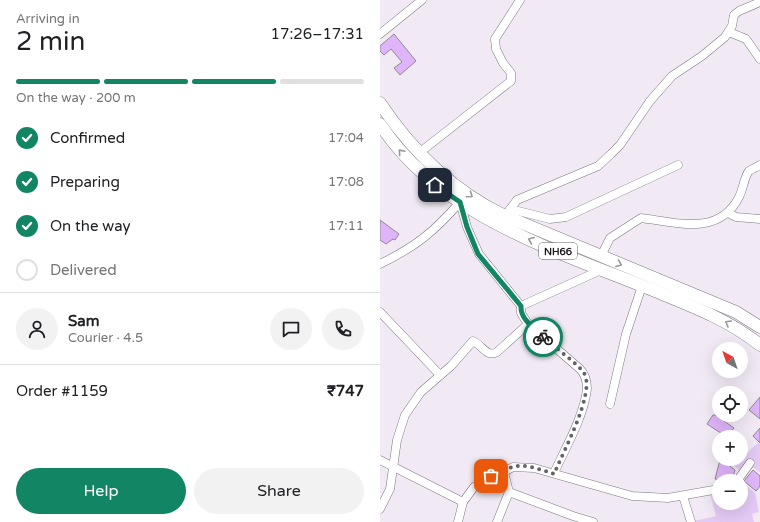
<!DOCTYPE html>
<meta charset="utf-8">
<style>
body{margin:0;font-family:"Varela Round",sans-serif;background:#f2f2f2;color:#202124;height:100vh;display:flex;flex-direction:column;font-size:15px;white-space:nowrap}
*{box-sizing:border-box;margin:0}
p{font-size:13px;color:#757577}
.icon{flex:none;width:22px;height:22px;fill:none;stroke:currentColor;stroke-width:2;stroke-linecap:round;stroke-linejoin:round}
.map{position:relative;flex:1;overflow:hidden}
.side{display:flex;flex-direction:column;background:#fff;width:380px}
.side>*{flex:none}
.needle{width:26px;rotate:320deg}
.buttons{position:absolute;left:332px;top:342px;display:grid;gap:8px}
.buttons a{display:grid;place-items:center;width:36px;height:36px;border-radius:50%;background:#fff;box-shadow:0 4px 16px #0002;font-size:20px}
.pin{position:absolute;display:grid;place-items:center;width:34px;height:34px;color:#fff;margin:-17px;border-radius:8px;box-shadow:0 2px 6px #0006}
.courier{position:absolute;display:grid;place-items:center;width:40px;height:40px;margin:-20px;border:3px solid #128564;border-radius:50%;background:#fff;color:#222;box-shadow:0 1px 5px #0007}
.headline em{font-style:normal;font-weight:600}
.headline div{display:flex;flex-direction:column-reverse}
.headline{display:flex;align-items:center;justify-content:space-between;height:68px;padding:0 16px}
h1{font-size:26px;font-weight:600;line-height:30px}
.bar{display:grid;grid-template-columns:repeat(4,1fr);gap:6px 4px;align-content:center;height:48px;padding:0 16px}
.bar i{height:5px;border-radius:3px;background:#e0e0e0}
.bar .active{background:#128564}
.bar p{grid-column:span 4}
.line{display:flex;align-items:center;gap:10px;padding:0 16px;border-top:1px solid #e0e0e0}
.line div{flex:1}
.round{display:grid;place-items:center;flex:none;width:42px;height:42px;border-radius:21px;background:#f2f2f2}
ol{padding:0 16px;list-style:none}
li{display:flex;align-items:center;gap:12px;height:44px}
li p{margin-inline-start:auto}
li .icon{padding:4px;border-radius:50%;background:#128564;color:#fff;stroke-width:4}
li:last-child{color:#757577}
li i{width:22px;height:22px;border:2px solid #e0e0e0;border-radius:50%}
.primary-button{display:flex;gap:8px;margin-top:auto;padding:8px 16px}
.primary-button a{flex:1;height:46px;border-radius:24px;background:#128564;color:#fff;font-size:16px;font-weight:600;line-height:46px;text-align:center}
.primary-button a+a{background:#f2f2f2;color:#202124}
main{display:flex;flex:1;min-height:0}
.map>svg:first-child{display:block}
.green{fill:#e4caf5}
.building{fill:#e0b4fa;stroke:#8f8993}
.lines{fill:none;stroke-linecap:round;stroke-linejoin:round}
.minor-casing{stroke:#7e7882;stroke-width:9}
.highway-casing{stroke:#7e7882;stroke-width:13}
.minor{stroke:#fff;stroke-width:8}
.highway{stroke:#fff;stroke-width:12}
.oneway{stroke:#989799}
.done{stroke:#666268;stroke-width:4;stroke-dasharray:0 7.2}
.route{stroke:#128564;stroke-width:5}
.labels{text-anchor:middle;stroke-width:4;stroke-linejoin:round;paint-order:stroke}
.shield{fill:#fff;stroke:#5f5d60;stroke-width:1}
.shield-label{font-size:10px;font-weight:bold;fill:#1b181c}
</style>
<main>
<section class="side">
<div class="headline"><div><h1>2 min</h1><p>Arriving in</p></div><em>17:26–17:31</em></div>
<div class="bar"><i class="active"></i><i class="active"></i><i class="active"></i><i></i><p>On the way · 200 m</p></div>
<ol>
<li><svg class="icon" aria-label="check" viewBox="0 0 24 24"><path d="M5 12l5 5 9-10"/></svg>Confirmed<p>17:04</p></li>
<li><svg class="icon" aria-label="check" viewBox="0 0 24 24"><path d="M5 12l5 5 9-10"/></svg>Preparing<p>17:08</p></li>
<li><svg class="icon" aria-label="check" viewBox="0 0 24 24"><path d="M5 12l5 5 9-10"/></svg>On the way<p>17:11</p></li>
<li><i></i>Delivered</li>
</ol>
<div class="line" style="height:72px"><a class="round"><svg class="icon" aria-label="person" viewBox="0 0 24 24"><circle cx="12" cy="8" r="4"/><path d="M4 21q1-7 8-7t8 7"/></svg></a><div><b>Sam</b><p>Courier · 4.5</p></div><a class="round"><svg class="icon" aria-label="chat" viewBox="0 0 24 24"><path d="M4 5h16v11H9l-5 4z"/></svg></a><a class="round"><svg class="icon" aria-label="phone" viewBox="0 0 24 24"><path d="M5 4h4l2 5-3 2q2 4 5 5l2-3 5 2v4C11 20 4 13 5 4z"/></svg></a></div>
<div class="line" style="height:52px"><div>Order #1159</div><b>₹747</b></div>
<div class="primary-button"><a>Help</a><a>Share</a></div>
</section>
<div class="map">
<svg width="380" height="522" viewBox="0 0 380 522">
<rect width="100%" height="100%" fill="#f1eaf5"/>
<g class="green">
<path d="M378 443 380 444V472L372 467 375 464 370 460 360 471 353 465Z"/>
<path d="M362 482 375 493 379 512 372 514 374 522H315L314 521 336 516 330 494 339 493V503H361Z"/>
</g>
<g class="building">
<path d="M14 34 36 61 20 75 14 68 22 62 11 49 4 55 0 51V46Z"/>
<path d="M0 220 19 234 15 240 13 239 6 244 0 240Z"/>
<path d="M380 397V419L369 410Z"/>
<path d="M333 415H349L344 421 354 428 347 437 327 424Z"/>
<path d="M380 428V443L373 436Z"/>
<path d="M340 460 348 461 347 464H350V466L355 470 353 477 347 476 346 481 335 479Z"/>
<path d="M373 470 380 476V486L376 491 364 481Z"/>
</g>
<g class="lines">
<defs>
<g id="minor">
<path d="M349 32 366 39 380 59"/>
<path d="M0 34 42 0"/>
<path d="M39 153 131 81V73L123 63 116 49 115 39 140 0"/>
<path d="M80 202 87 227 99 254 141 306"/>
<path d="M130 209 170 219 186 217 298 165"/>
<path d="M348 213 356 217 380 219"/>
<path d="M125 216 137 200 218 166 231 154 240 145 270 101 292 76 322 56 345 37 352 26 354 15 359 11 380 2"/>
<path d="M221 256 230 238 261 218C295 222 339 237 359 197 363 190 364 177 369 171 372 169 377 167 380 165"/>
<path d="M0 264C35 247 54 232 80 202"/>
<path d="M0 312 60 375"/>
<path d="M148 324 200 369C205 374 207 381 207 389 204 416 185 449 174 473"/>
<path d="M230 404 246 334 262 286"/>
<path d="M0 460 83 502"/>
<path d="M124 472 129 492 193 516 213 522"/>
<path d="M357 481 370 463"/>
<path d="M303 496 311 522"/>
<path d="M0 509 10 489 17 440 25 415 41 392 71 366 93 341C102 345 107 358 117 352L148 324 141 313V306L221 270"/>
<path d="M78 522 83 502 94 487 111 476 124 472 133 467 154 468 252 496 288 498 339 489"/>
<path d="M117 522 129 492"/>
</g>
<g id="highway">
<path d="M0 103C32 151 73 191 125 216L356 312 380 327"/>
<path d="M0 124C61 217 177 251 275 291 312 306 349 320 380 345"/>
</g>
</defs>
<use href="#minor" class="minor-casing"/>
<use href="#highway" class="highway-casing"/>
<use href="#minor" class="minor"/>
<use href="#highway" class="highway"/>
</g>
<defs><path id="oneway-chevron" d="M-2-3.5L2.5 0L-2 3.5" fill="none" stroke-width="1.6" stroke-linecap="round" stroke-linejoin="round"/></defs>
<g class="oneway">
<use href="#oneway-chevron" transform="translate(21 152) rotate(-131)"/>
<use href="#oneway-chevron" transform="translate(90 195) rotate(35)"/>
<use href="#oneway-chevron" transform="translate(151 240) rotate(-157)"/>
<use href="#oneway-chevron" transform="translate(239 264) rotate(22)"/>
<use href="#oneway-chevron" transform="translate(348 323) rotate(-150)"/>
</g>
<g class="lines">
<path class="done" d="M111 476C119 474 125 470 132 467 144 463 162 470 174 474 182 454 216 392 204 373 199 365 172 345 163 337"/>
<path class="route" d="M55 185 80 202 87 227 98 254 141 306C140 319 154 328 163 337"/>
</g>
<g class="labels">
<rect class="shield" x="159" y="243" width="38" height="16" rx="3"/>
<g class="shield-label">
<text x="178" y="255">NH66</text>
</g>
</g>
</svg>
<div class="buttons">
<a><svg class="needle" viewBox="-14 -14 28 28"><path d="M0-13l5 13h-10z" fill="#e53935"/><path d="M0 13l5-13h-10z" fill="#757577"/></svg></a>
<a><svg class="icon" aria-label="locate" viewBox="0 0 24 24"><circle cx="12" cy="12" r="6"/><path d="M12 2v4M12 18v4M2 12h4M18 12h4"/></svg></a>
<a>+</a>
<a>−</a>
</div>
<div class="pin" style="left:111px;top:476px;background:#ea580c"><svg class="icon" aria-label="bag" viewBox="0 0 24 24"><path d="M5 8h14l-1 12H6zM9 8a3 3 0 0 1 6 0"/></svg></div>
<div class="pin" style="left:55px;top:185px;background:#1f2937"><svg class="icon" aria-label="home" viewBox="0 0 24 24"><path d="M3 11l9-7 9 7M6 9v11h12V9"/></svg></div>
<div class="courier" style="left:163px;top:337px"><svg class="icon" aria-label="bike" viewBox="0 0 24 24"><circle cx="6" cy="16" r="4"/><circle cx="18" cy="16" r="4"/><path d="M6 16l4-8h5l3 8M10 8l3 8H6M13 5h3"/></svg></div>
</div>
</main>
